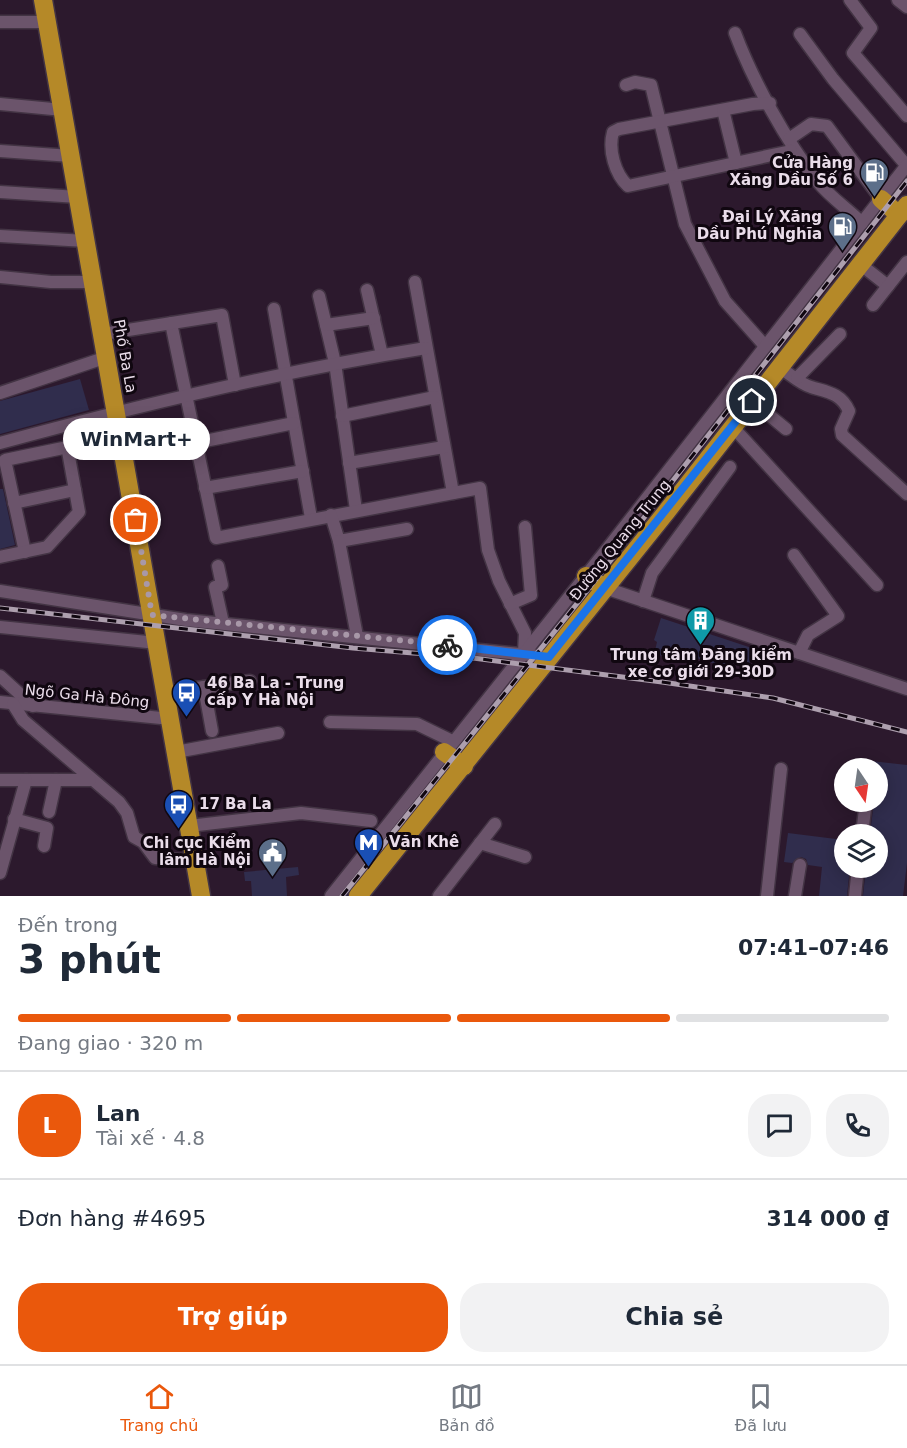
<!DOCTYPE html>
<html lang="vi">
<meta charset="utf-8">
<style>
body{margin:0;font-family:"DejaVu Sans",sans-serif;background:#f2f2f3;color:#1f2937;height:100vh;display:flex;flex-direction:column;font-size:22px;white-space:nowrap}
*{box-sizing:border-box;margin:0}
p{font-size:20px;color:#747a83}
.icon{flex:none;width:33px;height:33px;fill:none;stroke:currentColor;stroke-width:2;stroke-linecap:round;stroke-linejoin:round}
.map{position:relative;height:896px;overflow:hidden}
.panel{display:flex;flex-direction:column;background:#fff;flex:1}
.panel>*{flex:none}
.needle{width:39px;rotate:167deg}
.fabs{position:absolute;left:834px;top:758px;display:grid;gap:12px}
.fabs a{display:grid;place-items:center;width:54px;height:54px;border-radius:50%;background:#fff;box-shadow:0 3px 15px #0003;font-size:30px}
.pin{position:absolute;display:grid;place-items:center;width:51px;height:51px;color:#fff;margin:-26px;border:3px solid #fff;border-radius:50%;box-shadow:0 2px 6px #0007}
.courier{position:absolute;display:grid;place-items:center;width:60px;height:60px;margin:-30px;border:4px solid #1a73e8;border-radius:50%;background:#fff;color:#222;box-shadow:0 2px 8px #0007}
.bubble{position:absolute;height:42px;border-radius:21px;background:#fff;box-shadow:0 3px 15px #0003;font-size:20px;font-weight:700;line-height:42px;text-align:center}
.overview em{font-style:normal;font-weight:700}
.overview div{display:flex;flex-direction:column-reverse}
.overview{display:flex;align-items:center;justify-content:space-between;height:102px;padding:0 18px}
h1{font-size:39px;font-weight:700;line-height:45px}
.bar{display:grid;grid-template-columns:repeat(4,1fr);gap:9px 6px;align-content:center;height:72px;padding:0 18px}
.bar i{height:8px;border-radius:4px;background:#e0e1e3}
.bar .active{background:#ea580c}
.bar p{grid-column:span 4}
.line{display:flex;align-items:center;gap:15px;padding:0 18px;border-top:2px solid #e0e1e3}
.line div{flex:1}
.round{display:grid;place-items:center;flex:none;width:63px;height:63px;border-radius:24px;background:#f2f2f3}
.action{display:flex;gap:12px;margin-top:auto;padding:12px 18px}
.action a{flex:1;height:69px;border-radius:24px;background:#ea580c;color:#fff;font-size:24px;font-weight:700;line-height:69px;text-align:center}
.action a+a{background:#f2f2f3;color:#1f2937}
.tabs{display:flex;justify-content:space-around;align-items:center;height:84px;border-top:2px solid #e0e1e3;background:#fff;font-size:16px;color:#747a83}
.tabs a{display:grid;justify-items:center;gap:3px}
.tabs .active{color:#ea580c}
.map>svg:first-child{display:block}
.building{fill:#302d4d}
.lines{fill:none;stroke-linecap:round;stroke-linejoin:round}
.minor-casing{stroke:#433444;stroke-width:15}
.highway-casing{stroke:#433444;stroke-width:21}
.minor{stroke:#6b546b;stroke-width:12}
.highway{stroke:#b58928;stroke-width:18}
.rail-casing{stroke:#ad9fae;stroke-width:5}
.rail{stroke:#100710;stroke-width:3;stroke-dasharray:9;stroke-linecap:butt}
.done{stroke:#a898a8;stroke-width:6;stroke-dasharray:0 10.8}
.route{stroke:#1a73e8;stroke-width:8}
.labels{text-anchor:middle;stroke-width:6;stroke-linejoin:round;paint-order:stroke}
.poi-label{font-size:15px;font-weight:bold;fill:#eaddea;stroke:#100710;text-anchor:end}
.street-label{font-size:15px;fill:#eaddea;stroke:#100710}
</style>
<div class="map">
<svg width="907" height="896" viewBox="0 0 907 896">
<rect width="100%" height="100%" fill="#2c192d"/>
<g class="building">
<path d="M80 379 89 410 0 434V401Z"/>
<path d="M0 489H3L15 545 0 549Z"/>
<path d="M661 618 755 649 748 668 730 662 727 668 679 652 677 657 654 655 657 642 654 640Z"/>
<path d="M871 761 907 765V863L903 896H863L866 867H878V834H870L874 801H878V768H870Z"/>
<path d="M408 813 349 889 347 896H342Z"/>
<path d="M788 833 844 840V867H850L847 896H819L822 867 808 865 806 859 801 857 792 863 784 862Z"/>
<path d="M298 867 299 875 286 877 287 896H252L251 881H245L244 872Z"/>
</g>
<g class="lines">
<defs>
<g id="minor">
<path d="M850 0 871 28 853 53 907 116"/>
<path d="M898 0 907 7"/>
<path d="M0 22H47"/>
<path d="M735 33C753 81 786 141 818 182 830 197 848 209 862 223"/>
<path d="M800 34 833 79 907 166"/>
<path d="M626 85 635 82 651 85 685 224 725 301 765 346"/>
<path d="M770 103 753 104 619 129 613 132C608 150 615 174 628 186L791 151"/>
<path d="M0 104 63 110"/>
<path d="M723 110 736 163"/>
<path d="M789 139 811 124 827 126 881 199"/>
<path d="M0 151 71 156"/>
<path d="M0 192 78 197"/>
<path d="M0 236 86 241"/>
<path d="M860 264 888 286"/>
<path d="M0 277 51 282H94"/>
<path d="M415 282 453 493"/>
<path d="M367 290 382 355"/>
<path d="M319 296 335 363 356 510"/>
<path d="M873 305 907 262"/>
<path d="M274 309 311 518"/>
<path d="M171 323 216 538 480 488 488 550 499 581 525 633 524 652"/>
<path d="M326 325 374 318"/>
<path d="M103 334 222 315 235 385"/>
<path d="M779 367C789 373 800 384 811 387 827 392 841 393 849 411L841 429 842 435 907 494"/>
<path d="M797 378 840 334"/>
<path d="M0 393 107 357"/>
<path d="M752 401 786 429"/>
<path d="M342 416 435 397"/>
<path d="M732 426 877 585"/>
<path d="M0 443C140 405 282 371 426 348"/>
<path d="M195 443 294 423"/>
<path d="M349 463 444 447"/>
<path d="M205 488 303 471"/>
<path d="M14 503 75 490"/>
<path d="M331 515 339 541 407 529"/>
<path d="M339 541 357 636"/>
<path d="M25 552 5 460 121 436"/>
<path d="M794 555 838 616 808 635 799 653"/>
<path d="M0 557 47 547 79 512 67 446"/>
<path d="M218 566 222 585 215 587 223 623"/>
<path d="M605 588 907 689"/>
<path d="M0 591 186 620 549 657"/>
<path d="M643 601 652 573 730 467"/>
<path d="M510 604 531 595 525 527"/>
<path d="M0 627 157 643"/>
<path d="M0 676 33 706"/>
<path d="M204 687 212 731"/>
<path d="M166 692 250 681"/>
<path d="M0 702 171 719"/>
<path d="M13 704 23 720 119 802 127 813 134 837 143 842 155 858 195 861"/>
<path d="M330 722 417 724 452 741"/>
<path d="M176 752 278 733"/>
<path d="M0 780H90"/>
<path d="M49 812 56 780"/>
<path d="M14 819 47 828 44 846"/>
<path d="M189 826 301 813 371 821"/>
<path d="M862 834 866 801"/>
<path d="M480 843 525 857"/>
<path d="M0 873 26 780"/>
<path d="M331 896 604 553 907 165"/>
<path d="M439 896 495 824"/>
<path d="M767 896 781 769"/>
<path d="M795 896 800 865"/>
<path d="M855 896 858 867"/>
</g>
<g id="highway">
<path d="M43 0 201 896"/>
<path d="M881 199 899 215"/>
<path d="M586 576 605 588"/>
<path d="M444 752 464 766"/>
<path d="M358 896 667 511 907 205"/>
</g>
</defs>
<use href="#minor" class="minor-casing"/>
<use href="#highway" class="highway-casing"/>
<use href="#minor" class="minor"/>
<use href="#highway" class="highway"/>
<defs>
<g id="rail">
<path d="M0 608 353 648 473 658 662 682 773 698 907 732"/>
<path d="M342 896 575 606 907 181"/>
</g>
</defs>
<use href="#rail" class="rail-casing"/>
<use href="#rail" class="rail"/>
</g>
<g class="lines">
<path class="done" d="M136 520 152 615 447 645"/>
<path class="route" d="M447 645 549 657 752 401"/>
</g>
<defs>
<symbol id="fuel-pin" viewBox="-11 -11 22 30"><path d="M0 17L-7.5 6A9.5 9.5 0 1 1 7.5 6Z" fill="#5c6f8a" stroke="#100710"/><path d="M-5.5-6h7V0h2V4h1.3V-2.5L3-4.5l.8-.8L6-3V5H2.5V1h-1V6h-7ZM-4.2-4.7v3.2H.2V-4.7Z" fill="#fff"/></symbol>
<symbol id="building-pin" viewBox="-11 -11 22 30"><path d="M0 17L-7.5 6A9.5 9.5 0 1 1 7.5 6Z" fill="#0f9aa8" stroke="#100710"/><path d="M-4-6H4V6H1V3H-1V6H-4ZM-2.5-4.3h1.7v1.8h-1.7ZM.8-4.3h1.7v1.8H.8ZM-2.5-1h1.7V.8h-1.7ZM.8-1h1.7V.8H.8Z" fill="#fff"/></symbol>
<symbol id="bus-pin" viewBox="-11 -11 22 30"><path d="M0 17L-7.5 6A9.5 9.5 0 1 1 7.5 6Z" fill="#1a4fb4" stroke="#100710"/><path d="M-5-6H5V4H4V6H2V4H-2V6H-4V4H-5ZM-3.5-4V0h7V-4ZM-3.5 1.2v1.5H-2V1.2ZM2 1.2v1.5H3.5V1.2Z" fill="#fff"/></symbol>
<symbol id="metro-pin" viewBox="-11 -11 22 30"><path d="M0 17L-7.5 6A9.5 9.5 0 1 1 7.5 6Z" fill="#1a4fb4" stroke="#100710"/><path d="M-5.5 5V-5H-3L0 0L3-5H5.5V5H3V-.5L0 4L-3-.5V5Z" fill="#fff"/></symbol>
<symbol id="civic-pin" viewBox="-11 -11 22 30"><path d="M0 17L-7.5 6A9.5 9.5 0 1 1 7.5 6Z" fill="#5c6f8a" stroke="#100710"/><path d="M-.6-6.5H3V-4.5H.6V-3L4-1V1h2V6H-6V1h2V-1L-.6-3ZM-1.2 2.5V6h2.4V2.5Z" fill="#fff"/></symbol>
</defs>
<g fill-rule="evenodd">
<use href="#fuel-pin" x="858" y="156" width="33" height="45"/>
<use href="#fuel-pin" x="826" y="210" width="33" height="45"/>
<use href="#building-pin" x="684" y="604" width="33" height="45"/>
<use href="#bus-pin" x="170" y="676" width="33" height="45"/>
<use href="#bus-pin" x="162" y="788" width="33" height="45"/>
<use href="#metro-pin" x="352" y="826" width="33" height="45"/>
<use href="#civic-pin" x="256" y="836" width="33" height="45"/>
</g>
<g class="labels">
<g class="poi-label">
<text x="853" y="168">Cửa Hàng<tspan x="853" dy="17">Xăng Dầu Số 6</tspan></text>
<text x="822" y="222">Đại Lý Xăng<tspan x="822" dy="17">Dầu Phú Nghĩa</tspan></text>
<text x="701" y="660" text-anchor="middle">Trung tâm Đăng kiểm<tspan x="701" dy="17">xe cơ giới 29-30D</tspan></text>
<text x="207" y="688" text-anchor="start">46 Ba La - Trung<tspan x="207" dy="17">cấp Y Hà Nội</tspan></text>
<text x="199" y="809" text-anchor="start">17 Ba La</text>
<text x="389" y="847" text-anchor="start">Văn Khê</text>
<text x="251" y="848">Chi cục Kiểm<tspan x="251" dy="17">lâm Hà Nội</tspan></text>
</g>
<g class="street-label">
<text transform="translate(125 356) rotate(80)" y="5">Phố Ba La</text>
<text transform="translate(620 540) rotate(-51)" y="5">Đường Quang Trung</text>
<text transform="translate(87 696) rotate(6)" y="5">Ngõ Ga Hà Đông</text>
</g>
</g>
</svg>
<div class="fabs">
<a><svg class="needle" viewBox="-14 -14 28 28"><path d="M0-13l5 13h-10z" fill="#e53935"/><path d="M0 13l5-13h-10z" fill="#747a83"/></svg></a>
<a><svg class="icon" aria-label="layers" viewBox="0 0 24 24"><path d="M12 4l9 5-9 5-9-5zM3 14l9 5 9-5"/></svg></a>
</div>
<div class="pin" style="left:136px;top:520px;background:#ea580c"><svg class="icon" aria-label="bag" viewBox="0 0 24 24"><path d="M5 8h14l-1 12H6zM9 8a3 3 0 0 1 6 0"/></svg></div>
<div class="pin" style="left:752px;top:401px;background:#1f2937"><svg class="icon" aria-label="home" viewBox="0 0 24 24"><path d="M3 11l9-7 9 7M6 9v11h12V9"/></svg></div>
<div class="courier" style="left:447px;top:645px"><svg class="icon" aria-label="bike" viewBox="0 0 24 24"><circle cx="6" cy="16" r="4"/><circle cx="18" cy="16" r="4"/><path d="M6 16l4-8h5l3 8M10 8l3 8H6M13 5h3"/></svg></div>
<div class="bubble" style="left:63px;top:418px;width:147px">WinMart+</div>
</div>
<section class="panel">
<div class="overview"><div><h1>3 phút</h1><p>Đến trong</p></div><em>07:41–07:46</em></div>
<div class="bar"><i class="active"></i><i class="active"></i><i class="active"></i><i></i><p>Đang giao · 320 m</p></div>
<div class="line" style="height:108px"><b class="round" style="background:#ea580c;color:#fff">L</b><div><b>Lan</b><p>Tài xế · 4.8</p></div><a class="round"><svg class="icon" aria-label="chat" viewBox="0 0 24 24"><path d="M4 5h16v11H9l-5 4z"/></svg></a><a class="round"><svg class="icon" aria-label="phone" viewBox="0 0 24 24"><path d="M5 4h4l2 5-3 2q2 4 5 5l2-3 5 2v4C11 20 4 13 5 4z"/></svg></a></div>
<div class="line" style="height:78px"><div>Đơn hàng #4695</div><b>314 000 ₫</b></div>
<div class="action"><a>Trợ giúp</a><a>Chia sẻ</a></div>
</section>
<nav class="tabs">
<a class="active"><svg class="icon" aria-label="home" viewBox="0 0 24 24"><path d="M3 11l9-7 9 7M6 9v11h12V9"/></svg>Trang chủ</a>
<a><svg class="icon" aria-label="map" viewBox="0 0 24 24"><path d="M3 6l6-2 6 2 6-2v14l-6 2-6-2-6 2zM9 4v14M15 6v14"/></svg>Bản đồ</a>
<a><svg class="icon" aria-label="saved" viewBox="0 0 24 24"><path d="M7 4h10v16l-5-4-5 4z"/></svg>Đã lưu</a>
</nav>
